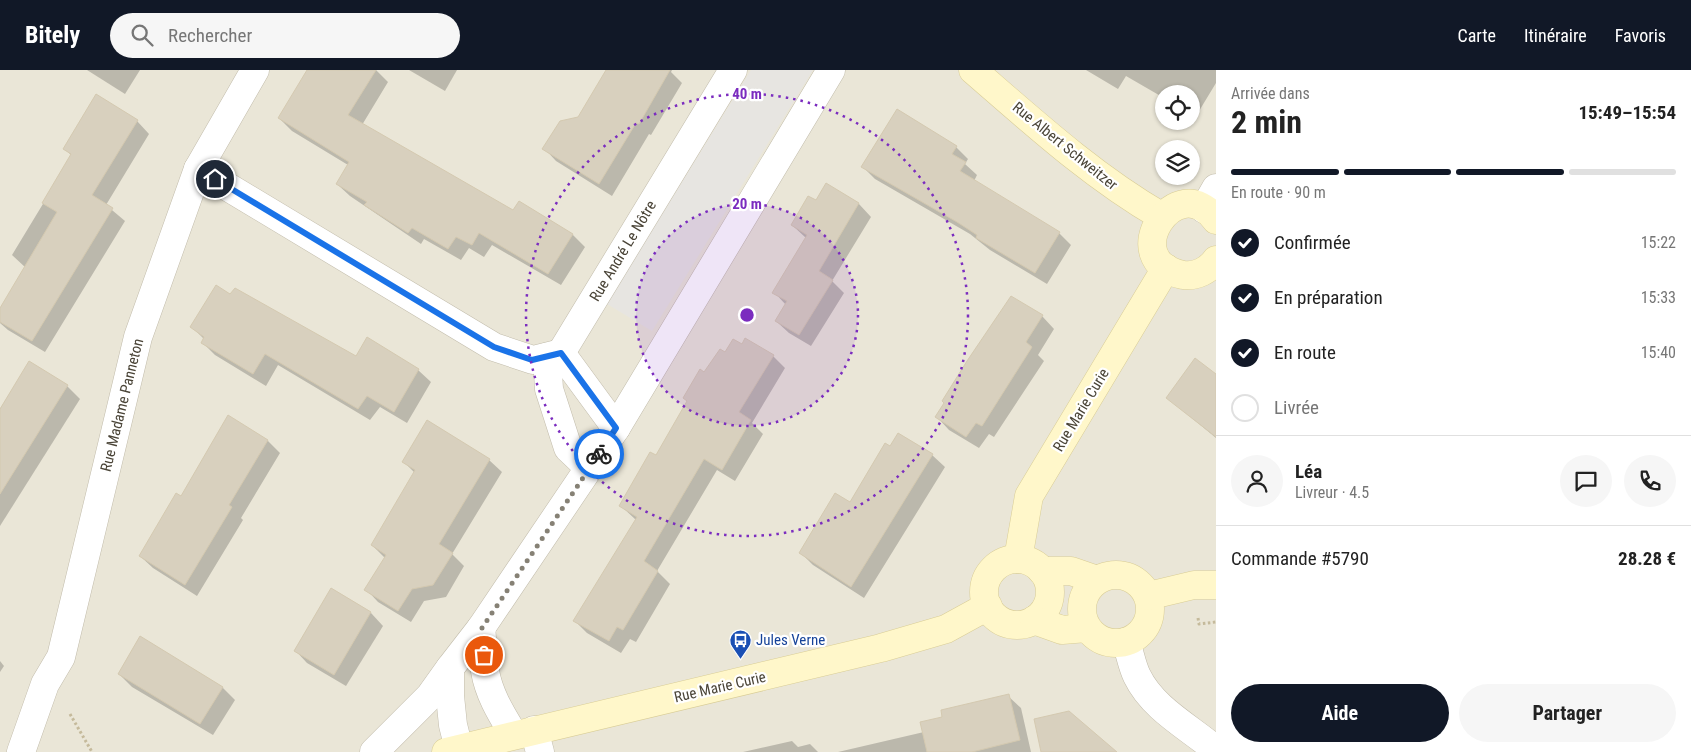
<!DOCTYPE html>
<html lang="fr">
<meta charset="utf-8">
<style>
body{margin:0;font-family:"Roboto Condensed",sans-serif;background:#f6f6f6;color:#222;height:100vh;display:flex;flex-direction:column;font-size:19px;white-space:nowrap}
*{box-sizing:border-box;margin:0}
p{font-size:16px;color:#767676}
.icon{flex:none;width:28px;height:28px;fill:none;stroke:currentColor;stroke-width:2;stroke-linecap:round;stroke-linejoin:round}
.map{position:relative;flex:1;overflow:hidden}
.details{display:flex;flex-direction:column;background:#fff;width:475px}
.details>*{flex:none}
.controls{position:absolute;left:1155px;top:15px;display:grid;gap:10px}
.controls a{display:grid;place-items:center;width:45px;height:45px;border-radius:50%;background:#fff;box-shadow:0 1px 4px #0004;font-size:25px}
.pin{position:absolute;display:grid;place-items:center;width:42px;height:42px;color:#fff;margin:-21px;border:2px solid #fff;border-radius:50%;box-shadow:0 1px 5px #0007}
.courier{position:absolute;display:grid;place-items:center;width:50px;height:50px;margin:-25px;border:4px solid #1a73e8;border-radius:50%;background:#fff;color:#222;box-shadow:0 1px 6px #0007}
.headline em{font-style:normal;font-weight:700}
.headline div{display:flex;flex-direction:column-reverse}
.headline{display:flex;align-items:center;justify-content:space-between;height:85px;padding:0 15px}
h1{font-size:32px;font-weight:700;line-height:38px}
.bar{display:grid;grid-template-columns:repeat(4,1fr);gap:8px 5px;align-content:center;height:60px;padding:0 15px}
.bar i{height:6px;border-radius:4px;background:#e0e0e0}
.bar .current{background:#111827}
.bar p{grid-column:span 4}
.line{display:flex;align-items:center;gap:12px;padding:0 15px;border-top:1px solid #e0e0e0}
.line div{flex:1}
.round{display:grid;place-items:center;flex:none;width:52px;height:52px;border-radius:26px;background:#f6f6f6}
ol{padding:0 15px;list-style:none}
li{display:flex;align-items:center;gap:15px;height:55px}
li p{margin-inline-start:auto}
li .icon{padding:5px;border-radius:50%;background:#111827;color:#fff;stroke-width:4}
li:last-child{color:#767676}
li i{width:28px;height:28px;border:2px solid #e0e0e0;border-radius:50%}
.cta{display:flex;gap:10px;margin-top:auto;padding:10px 15px}
.cta a{flex:1;height:58px;border-radius:30px;background:#111827;color:#fff;font-size:20px;font-weight:700;line-height:58px;text-align:center}
.cta a+a{background:#f6f6f6;color:#222}
header{display:flex;align-items:center;gap:30px;box-sizing:border-box;height:70px;padding:0 25px;background:#111827;color:#fff}
header strong{font-size:24px}
nav{display:flex;gap:28px;margin-inline-start:auto;font-size:18px}
.search{width:350px;height:45px;background:#f6f6f6;display:flex;align-items:center;gap:12px;box-sizing:border-box;padding:0 18px;border-radius:28px;color:#767676;font-size:19px}
main{display:flex;flex:1;min-height:0}
.map>svg:first-child{display:block}
.residential{fill:#eae6d7;fill-rule:evenodd}
.parking{fill:#e7e5e1}
.shadow{fill:#0003}
.building{fill:#d8d0be;stroke:#d4c9b0}
.lines{fill:none;stroke-linecap:round;stroke-linejoin:round}
.street-casing{stroke:#c2bcab;stroke-width:29}
.secondary-casing{stroke:#d9cd96;stroke-width:29}
.path{stroke:#c5ba9b;stroke-width:3;stroke-dasharray:2.5 2.5;stroke-linecap:butt}
.street{stroke:#fff;stroke-width:28}
.secondary{stroke:#fff7ca;stroke-width:28}
.done{stroke:#868175;stroke-width:5;stroke-dasharray:0 9}
.route{stroke:#1a73e8;stroke-width:6}
.ring{fill:none;stroke:#7b2cbf;stroke-width:2.5;stroke-dasharray:2.5 5}
.labels{text-anchor:middle;stroke-width:4.5;stroke-linejoin:round;paint-order:stroke}
.street-label{font-size:15px;fill:#4a4437;stroke:#fff}
.transit-label{font-size:15px;fill:#164399;stroke:#fff;text-anchor:start}
.centre{fill:#7b2cbf;stroke:#fff;stroke-width:2.5}
.ring-label{font-size:15px;text-anchor:middle;font-weight:bold;fill:#7b2cbf;stroke:#fff;stroke-width:4.5;stroke-linejoin:round;paint-order:stroke}
</style>
<header>
<strong>Bitely</strong>
<div class="search"><svg class="icon" aria-label="search" viewBox="0 0 24 24"><circle cx="10" cy="10" r="6"/><path d="M15 15l6 6"/></svg>Rechercher</div>
<nav><a>Carte</a><a>Itinéraire</a><a>Favoris</a></nav>
</header>
<main>
<div class="map">
<svg width="1216" height="682" viewBox="0 0 1216 682">
<rect width="100%" height="100%" fill="#f6f3e9"/>
<path class="residential" d="M0 0H1216V682H0ZM1164 24H1191V51H1164ZM1164 79H1191V106H1164Z"/>
<path class="parking" d="M751 0H813L652 261 607 234Z"/>
<g class="shadow">
<path d="M87 0H140L125 24Z"/>
<path d="M309 0H376L388 12 362 55 513 142 572 164 585 177 561 215 492 175 484 187 469 178 461 190 424 169 421 174 350 126 337 114 348 95 292 61 279 48Z"/>
<path d="M409 0H457L445 21Z"/>
<path d="M608 0H672L671 2 682 13 651 65 649 64 612 126 556 91 544 78 579 48Z"/>
<path d="M1086 0H1216V13L1196 46 1191 44V24H1164V28L1126 6 1118 19Z"/>
<path d="M137 51 149 64 106 135 125 151 45 282 8 260 0 253V241L26 198 12 185 72 86 65 79Z"/>
<path d="M956 77 968 89 965 94 977 105 974 111 1059 163 1071 175 1047 214 990 180 970 164 875 109 863 97Z"/>
<path d="M826 115 859 134 871 147 832 211 844 223 811 276 789 263 776 251 786 235 774 222 806 168 792 155 816 132Z"/>
<path d="M230 226 356 288 418 300 431 312 407 353 380 337 370 350 278 295 266 316 215 285 203 273 204 269 192 257Z"/>
<path d="M1042 246 1054 259 1038 285 1044 291 994 367 989 364 979 378 949 360 937 347Z"/>
<path d="M742 276 773 286 785 298 752 353 763 364 735 411 717 400 657 501 670 514 636 572 630 569 621 583 587 563 575 551 636 450 621 436 657 387 704 304 725 283Z"/>
<path d="M29 293 67 316 80 329 0 456V339Z"/>
<path d="M1216 306V368L1168 328Z"/>
<path d="M228 347 268 371 280 383 241 448 243 450 197 526 153 498 140 486 182 428Z"/>
<path d="M898 365 932 385 945 397 864 528 813 495 801 483 851 434Z"/>
<path d="M489 390 502 402 452 484 464 496 446 527 424 531 411 552 378 532 366 519 385 488 372 475 415 403 404 392Z"/>
<path d="M332 520 371 543 383 556 346 616 307 593 295 580Z"/>
<path d="M140 568 223 618 235 630 213 665 132 617 119 604Z"/>
<path d="M0 591 4 596 0 602Z"/>
<path d="M1008 626 1021 638 1031 682H838L924 662 944 648Z"/>
<path d="M792 671 798 677 810 674 818 682H743Z"/>
</g>
<g class="building">
<path d="M307 0H376L348 45 513 140 519 131 573 164 548 204 479 163 472 175 456 167 448 179 412 158 408 163 364 135 367 132 336 114 349 92 278 48Z"/>
<path d="M606 0H670L639 54 636 53 599 114 542 79 560 51 578 47Z"/>
<path d="M96 24 138 50 92 125 113 138 32 271 0 252V238L57 142 42 133 71 84 63 79Z"/>
<path d="M897 39 957 76 952 84 966 92 960 101 1060 162 1035 203 976 168 977 165 957 152 861 97Z"/>
<path d="M826 113 859 133 819 201 833 210 799 265 775 251 787 231 772 223 807 165 791 155 808 126 816 130Z"/>
<path d="M216 215 230 224 235 218 356 286 367 267 419 299 394 342 367 326 358 339 265 284 253 304 201 273 204 267 190 257Z"/>
<path d="M1011 226 1043 245 1026 272 1032 277 982 356 976 353 966 367 935 347 944 333 942 331 967 291Z"/>
<path d="M745 268 774 285 739 342 751 350 722 400 704 389 644 491 658 501 623 560 617 557 609 571 573 551 637 447 619 436 650 382 656 385 687 331 683 328 700 299 704 302 720 279 725 282 733 269 742 274Z"/>
<path d="M1195 288 1216 304V367L1166 328Z"/>
<path d="M29 291 68 315 0 424V339Z"/>
<path d="M228 345 268 370 229 435 232 437 185 515 139 486 176 423 181 426Z"/>
<path d="M427 350 490 389 439 474 453 483 433 515 412 519 398 541 364 520 386 485 371 475 415 400 402 392Z"/>
<path d="M898 363 933 384 851 517 799 483 835 423 850 432 885 373 890 376Z"/>
<path d="M331 518 371 542 334 605 294 581Z"/>
<path d="M140 566 223 617 200 654 118 604Z"/>
<path d="M1009 624 1020 670 972 682H927L920 652 942 647 941 640Z"/>
<path d="M1069 641 1117 682H1041L1034 649Z"/>
</g>
<g class="lines">
<defs>
<g id="street">
<path d="M198 99 494 277 533 290 561 283"/>
<path d="M1204 139 1216 118"/>
<path d="M561 283 733 0"/>
<path d="M561 283 616 358"/>
<path d="M547 287 549 319 568 378 589 398"/>
<path d="M481 558C483 572 482 588 485 601 489 625 502 645 514 665"/>
<path d="M1126 572C1130 583 1132 596 1137 606 1153 639 1189 657 1216 680"/>
<path d="M534 660 540 682"/>
<path d="M459 679 453 655 450 626V598L481 558 616 358 831 0"/>
<path d="M21 682 45 614 61 587 138 267 198 99 255 0"/>
<path d="M374 682 430 626 450 598"/>
</g>
<g id="secondary">
<path d="M973 0C1033 52 1092 106 1161 146"/>
<path d="M1216 150C1177 96 1114 191 1183 205 1196 207 1209 200 1216 190"/>
<path d="M1018 489 1029 426 1166 198"/>
<circle cx="1017" cy="522" r="33"/>
<path d="M1042 501H1071L1097 510"/>
<circle cx="1116" cy="539" r="34"/>
<path d="M1148 526 1194 515H1216"/>
<path d="M1034 550 1062 560 1087 558"/>
<path d="M446 682 881 578 946 559 988 536"/>
</g>
</defs>
<use href="#street" class="street-casing"/>
<use href="#secondary" class="secondary-casing"/>
<g class="path">
<path d="M1198 548 1199 554 1216 552"/>
<path d="M70 644 92 682"/>
</g>
<use href="#street" class="street"/>
<use href="#secondary" class="secondary"/>
</g>
<g class="lines">
<path class="done" d="M484 585 482 558 599 384"/>
<path class="route" d="M215 109 494 277 532 290 561 283 616 358 599 384"/>
</g>
<circle cx="747" cy="245" r="111" fill="#7b2cbf" fill-opacity=".12"/>
<g class="ring">
<circle cx="747" cy="245" r="111"/>
<circle cx="747" cy="245" r="221"/>
</g>
<defs>
<symbol id="bus-pin" viewBox="-11 -11 22 30"><path d="M0 17L-7.5 6A9.5 9.5 0 1 1 7.5 6Z" fill="#1a4fb4" stroke="#fff"/><path d="M-5-6H5V4H4V6H2V4H-2V6H-4V4H-5ZM-3.5-4V0h7V-4ZM-3.5 1.2v1.5H-2V1.2ZM2 1.2v1.5H3.5V1.2Z" fill="#fff"/></symbol>
</defs>
<g fill-rule="evenodd">
<use href="#bus-pin" x="728" y="558" width="25" height="34"/>
</g>
<g class="labels">
<g class="street-label">
<text transform="translate(1065 76) rotate(39)" y="5">Rue Albert Schweitzer</text>
<text transform="translate(623 181) rotate(-59)" y="5">Rue André Le Nôtre</text>
<text transform="translate(122 335) rotate(-76)" y="5">Rue Madame Panneton</text>
<text transform="translate(1081 340) rotate(-59)" y="5">Rue Marie Curie</text>
<text transform="translate(720 617) rotate(-13)" y="5">Rue Marie Curie</text>
</g>
<g class="transit-label">
<text x="756" y="575">Jules Verne</text>
</g>
</g>
<circle cx="747" cy="245" r="8" class="centre"/>
<g class="ring-label">
<text x="747" y="29">40 m</text>
<text x="747" y="139">20 m</text>
</g>
</svg>
<div class="controls">
<a><svg class="icon" aria-label="locate" viewBox="0 0 24 24"><circle cx="12" cy="12" r="6"/><path d="M12 2v4M12 18v4M2 12h4M18 12h4"/></svg></a>
<a><svg class="icon" aria-label="layers" viewBox="0 0 24 24"><path d="M12 4l9 5-9 5-9-5zM3 14l9 5 9-5"/></svg></a>
</div>
<div class="pin" style="left:484px;top:585px;background:#ea580c"><svg class="icon" aria-label="bag" viewBox="0 0 24 24"><path d="M5 8h14l-1 12H6zM9 8a3 3 0 0 1 6 0"/></svg></div>
<div class="pin" style="left:215px;top:109px;background:#1f2937"><svg class="icon" aria-label="home" viewBox="0 0 24 24"><path d="M3 11l9-7 9 7M6 9v11h12V9"/></svg></div>
<div class="courier" style="left:599px;top:384px"><svg class="icon" aria-label="bike" viewBox="0 0 24 24"><circle cx="6" cy="16" r="4"/><circle cx="18" cy="16" r="4"/><path d="M6 16l4-8h5l3 8M10 8l3 8H6M13 5h3"/></svg></div>
</div>
<section class="details">
<div class="headline"><div><h1>2 min</h1><p>Arrivée dans</p></div><em>15:49–15:54</em></div>
<div class="bar"><i class="current"></i><i class="current"></i><i class="current"></i><i></i><p>En route · 90 m</p></div>
<ol>
<li><svg class="icon" aria-label="check" viewBox="0 0 24 24"><path d="M5 12l5 5 9-10"/></svg>Confirmée<p>15:22</p></li>
<li><svg class="icon" aria-label="check" viewBox="0 0 24 24"><path d="M5 12l5 5 9-10"/></svg>En préparation<p>15:33</p></li>
<li><svg class="icon" aria-label="check" viewBox="0 0 24 24"><path d="M5 12l5 5 9-10"/></svg>En route<p>15:40</p></li>
<li><i></i>Livrée</li>
</ol>
<div class="line" style="height:90px"><a class="round"><svg class="icon" aria-label="person" viewBox="0 0 24 24"><circle cx="12" cy="8" r="4"/><path d="M4 21q1-7 8-7t8 7"/></svg></a><div><b>Léa</b><p>Livreur · 4.5</p></div><a class="round"><svg class="icon" aria-label="chat" viewBox="0 0 24 24"><path d="M4 5h16v11H9l-5 4z"/></svg></a><a class="round"><svg class="icon" aria-label="phone" viewBox="0 0 24 24"><path d="M5 4h4l2 5-3 2q2 4 5 5l2-3 5 2v4C11 20 4 13 5 4z"/></svg></a></div>
<div class="line" style="height:65px"><div>Commande #5790</div><b>28.28 €</b></div>
<div class="cta"><a>Aide</a><a>Partager</a></div>
</section>
</main>
